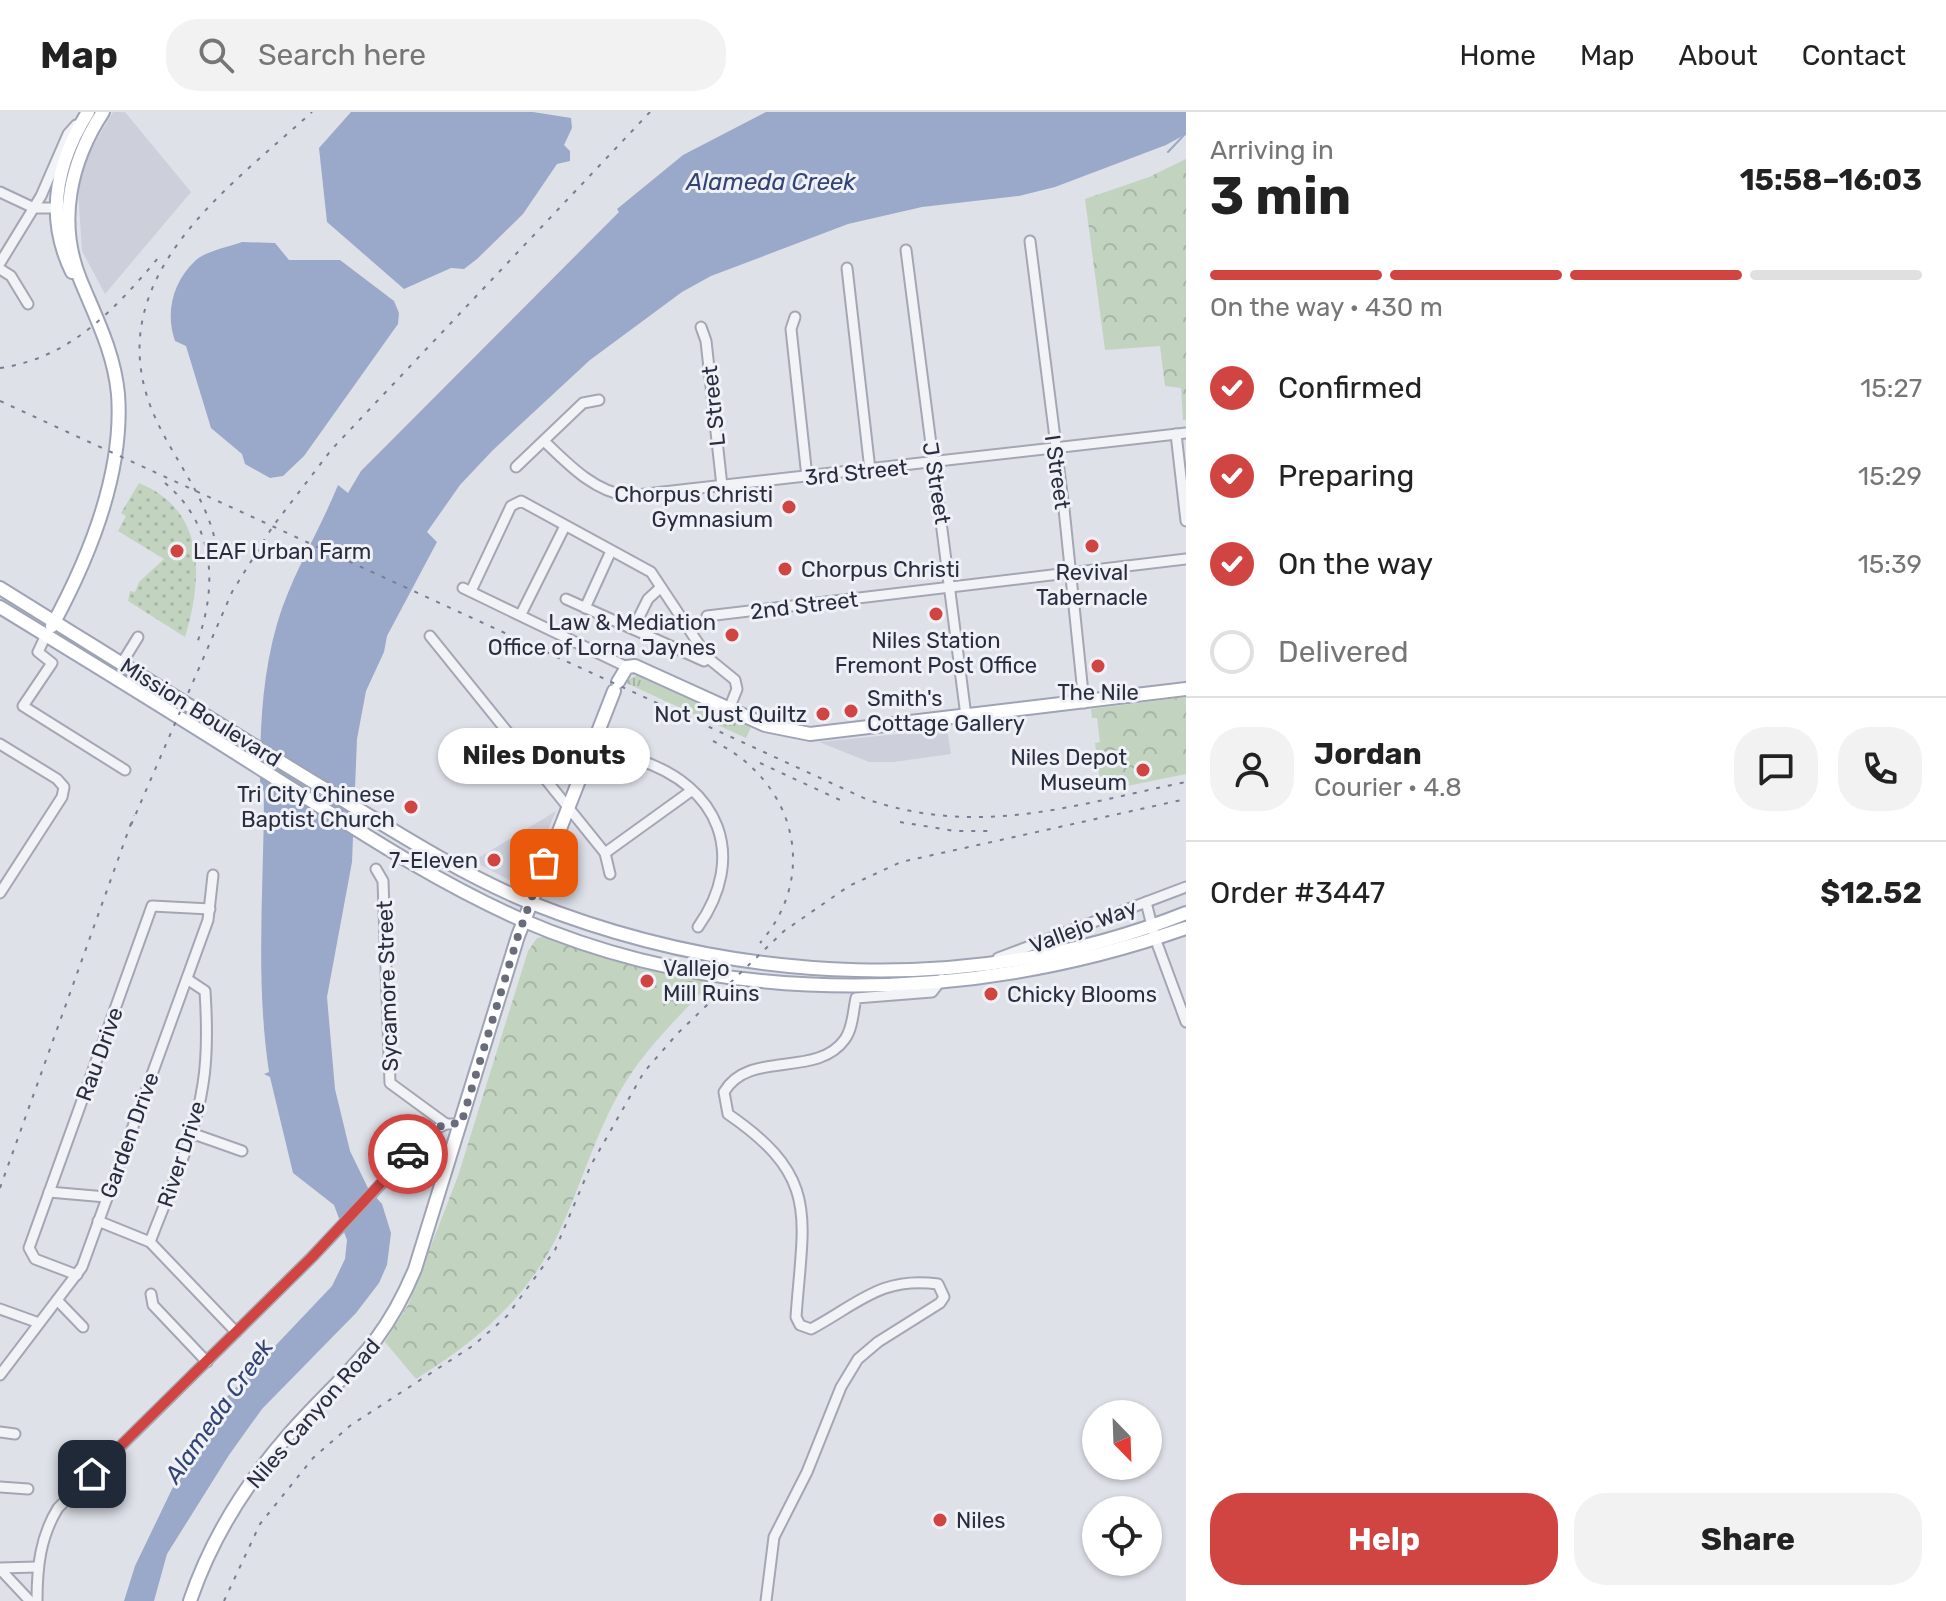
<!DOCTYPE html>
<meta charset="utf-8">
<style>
body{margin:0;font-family:Rubik,sans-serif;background:#f2f2f2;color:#222;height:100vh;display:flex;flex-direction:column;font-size:30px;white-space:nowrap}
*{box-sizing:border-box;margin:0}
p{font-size:26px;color:#767676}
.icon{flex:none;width:44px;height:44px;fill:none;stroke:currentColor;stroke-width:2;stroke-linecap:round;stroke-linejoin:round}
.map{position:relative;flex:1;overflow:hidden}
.side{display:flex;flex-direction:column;background:#fff;width:760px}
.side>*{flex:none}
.needle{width:52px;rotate:157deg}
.controls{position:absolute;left:1082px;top:1288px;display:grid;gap:16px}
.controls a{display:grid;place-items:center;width:80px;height:80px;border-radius:50%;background:#fff;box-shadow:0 2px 6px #0004;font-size:40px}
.pin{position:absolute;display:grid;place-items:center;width:68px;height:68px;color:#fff;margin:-34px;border-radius:16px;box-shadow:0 4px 12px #0006}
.courier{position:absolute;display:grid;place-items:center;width:80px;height:80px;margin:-40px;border:6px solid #d04442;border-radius:50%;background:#fff;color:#222;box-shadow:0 2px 10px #0007}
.bubble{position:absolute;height:56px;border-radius:28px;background:#fff;box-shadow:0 2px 6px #0004;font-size:26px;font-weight:700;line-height:56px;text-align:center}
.overview em{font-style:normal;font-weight:700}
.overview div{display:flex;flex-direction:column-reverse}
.overview{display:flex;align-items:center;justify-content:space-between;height:136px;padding:0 24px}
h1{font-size:52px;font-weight:700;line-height:60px}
.bar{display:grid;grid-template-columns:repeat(4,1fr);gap:12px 8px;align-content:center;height:96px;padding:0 24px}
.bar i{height:10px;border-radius:6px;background:#e0e0e0}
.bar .active{background:#d04442}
.bar p{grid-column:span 4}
.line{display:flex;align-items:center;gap:20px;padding:0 24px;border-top:2px solid #e0e0e0}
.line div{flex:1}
.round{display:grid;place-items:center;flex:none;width:84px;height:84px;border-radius:32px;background:#f2f2f2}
ol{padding:0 24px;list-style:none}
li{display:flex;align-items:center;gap:24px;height:88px}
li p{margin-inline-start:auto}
li .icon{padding:8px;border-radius:50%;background:#d04442;color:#fff;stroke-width:4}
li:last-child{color:#767676}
li i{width:44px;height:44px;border:4px solid #e0e0e0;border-radius:50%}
.button{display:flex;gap:16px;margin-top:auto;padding:16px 24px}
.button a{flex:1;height:92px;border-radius:32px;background:#d04442;color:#fff;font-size:32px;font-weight:700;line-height:92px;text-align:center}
.button a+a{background:#f2f2f2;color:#222}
header{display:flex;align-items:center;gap:48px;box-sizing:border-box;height:112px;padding:0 40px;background:#fff;border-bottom:2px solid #e0e0e0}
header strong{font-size:38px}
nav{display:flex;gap:44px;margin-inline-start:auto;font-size:28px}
.search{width:560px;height:72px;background:#f2f2f2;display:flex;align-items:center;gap:20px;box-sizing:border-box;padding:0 28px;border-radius:32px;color:#767676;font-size:30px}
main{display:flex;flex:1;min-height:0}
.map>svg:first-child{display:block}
.built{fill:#cdd0db}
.grass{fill:url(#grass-tufts)}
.park{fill:url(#park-crowns)}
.garden{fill:url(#garden-dots)}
.water{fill:#9aa9c9}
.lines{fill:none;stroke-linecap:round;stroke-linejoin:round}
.stream{stroke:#9aa9c9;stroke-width:2}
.minor-casing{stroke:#a4a7b3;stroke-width:13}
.major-casing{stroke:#9ea3b5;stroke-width:16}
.minor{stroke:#f2f3f7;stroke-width:9}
.major{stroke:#fff;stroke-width:12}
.rail{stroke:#787e92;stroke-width:2;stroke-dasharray:4 8;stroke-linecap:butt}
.done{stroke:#686c7b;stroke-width:8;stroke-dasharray:0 14.4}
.route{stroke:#d04442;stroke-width:10}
.poi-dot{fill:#d04442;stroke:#eff1f6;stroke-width:3}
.labels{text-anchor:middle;stroke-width:6;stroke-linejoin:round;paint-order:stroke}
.street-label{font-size:22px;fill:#282d40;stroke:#eff1f6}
.poi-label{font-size:22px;fill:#282d40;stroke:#eff1f6;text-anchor:end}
.water-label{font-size:24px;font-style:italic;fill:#314475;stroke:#eff1f6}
</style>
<header>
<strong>Map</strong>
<div class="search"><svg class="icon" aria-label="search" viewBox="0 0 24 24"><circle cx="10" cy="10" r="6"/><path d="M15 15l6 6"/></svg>Search here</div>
<nav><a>Home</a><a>Map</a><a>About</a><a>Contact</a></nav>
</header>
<main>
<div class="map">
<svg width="1186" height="1489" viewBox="0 0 1186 1489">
<defs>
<pattern id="grass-tufts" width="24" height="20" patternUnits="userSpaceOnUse" patternTransform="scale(2)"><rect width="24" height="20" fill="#c2d3c0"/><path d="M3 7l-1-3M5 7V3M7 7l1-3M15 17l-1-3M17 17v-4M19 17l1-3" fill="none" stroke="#a7b5a6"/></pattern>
<pattern id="park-crowns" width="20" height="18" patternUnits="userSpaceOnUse" patternTransform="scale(2)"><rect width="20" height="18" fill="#c2d3c0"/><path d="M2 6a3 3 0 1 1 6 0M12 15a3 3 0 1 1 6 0" fill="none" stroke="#a7b5a6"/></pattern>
<pattern id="garden-dots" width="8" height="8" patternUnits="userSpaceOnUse" patternTransform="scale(2)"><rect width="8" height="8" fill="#c2d3c0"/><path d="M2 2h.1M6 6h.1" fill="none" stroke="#a7b5a6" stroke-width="1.8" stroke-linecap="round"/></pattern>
</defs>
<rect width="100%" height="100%" fill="#dfe1e9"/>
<g class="built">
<path d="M113 0H125L191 80 105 182 82 139 78 78 85 48Z"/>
<path d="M947 617 951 642 894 650H869L819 630Z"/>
<path d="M556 699 526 769 513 770 481 753 478 746Z"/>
</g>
<path class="grass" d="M637 563 751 615 746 626 624 570Z"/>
<g class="park">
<path d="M1186 47V308H1183L1181 276 1165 274 1160 234 1105 238 1085 87 1149 65Z"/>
<path d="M1186 585V662L1102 679 1098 656 1103 655 1101 638H1096L1095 631 1100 630 1097 606H1092L1091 597Z"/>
<path d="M546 824 641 853 712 869C678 906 644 937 619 981 595 1024 581 1072 561 1116 530 1184 479 1228 416 1267L385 1230 408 1193 458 1064 528 839 537 826Z"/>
</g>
<path class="garden" d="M139 371C206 398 203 466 185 525L128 489 130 479 135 480 139 470 164 447 118 419 126 404 121 401Z"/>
<g class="water">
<path d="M351 0H533L571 6 572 16 564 33 570 39V49L557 52 523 102 477 147 464 157 451 156 404 177 327 110 319 36Z"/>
<path d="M766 0H1186V22L1166 33 1055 75 1019 84 922 95 848 112 711 164 682 180 590 248 493 338 460 373 427 420 437 430 387 524 384 540 366 579 357 627 352 750 327 885 335 977 350 1039 368 1076 382 1092 391 1121 387 1153 379 1171 356 1201 262 1297 229 1343 167 1442 154 1489H124L135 1454 173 1375 199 1341 225 1287 332 1174 345 1147 347 1128 334 1093 293 1061 270 965 264 962 269 960C255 867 264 773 264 680L260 669C260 617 262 564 277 512 291 464 319 420 338 373L348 381 361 359 619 100 617 97 683 43Z"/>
<path d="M242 130 275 131 289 148H340L394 189 399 201 398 212 304 344 283 364 270 366 245 352 242 342 211 316 186 234 175 229C165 200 173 170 195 149 205 139 229 135 242 130Z"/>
</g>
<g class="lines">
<path class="stream" d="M1168 40 1186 21"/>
<defs>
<g id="minor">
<path d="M0 80 34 96H56"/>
<path d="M1030 129 1064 397 1084 591"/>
<path d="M906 138 966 604"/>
<path d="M0 151 41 84 68 22 76 13"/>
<path d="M847 156 870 358"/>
<path d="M0 157 11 164 28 192"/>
<path d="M795 205 791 217 807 365"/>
<path d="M701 215 706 229 722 374"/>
<path d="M1176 322 1186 409"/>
<path d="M544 329C568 352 593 379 628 384L1186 321"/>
<path d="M516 355 583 291 599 288"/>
<path d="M463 476 627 555"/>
<path d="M471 479 511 394 521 389 651 460 708 546 735 568 737 577 729 597"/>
<path d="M566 487 704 549 708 546"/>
<path d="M585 496 611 439"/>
<path d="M521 502 565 414"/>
<path d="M707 504 1186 447"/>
<path d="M633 517 648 487 660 476"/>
<path d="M46 523 38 540 52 551 23 594 125 658"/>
<path d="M430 524 605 741 610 762"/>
<path d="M122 551 138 525"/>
<path d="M0 632 57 667 64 675 62 685 0 781"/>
<path d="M639 648C719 674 748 744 698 815"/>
<path d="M605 741 691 679"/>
<path d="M376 757 383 769 390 971 446 1012"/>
<path d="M1146 790 1155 826 1186 910"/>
<path d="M998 846 1186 775"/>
<path d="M191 1021 242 1039"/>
<path d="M49 1080 106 1085"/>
<path d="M98 1109 150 1130 236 1220"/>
<path d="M150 1130C169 1079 195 1026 203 972 208 941 207 910 205 879L187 867"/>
<path d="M77 1163 35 1147 29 1136 152 794 210 797"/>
<path d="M151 1182 153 1193 207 1250"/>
<path d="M57 1188 83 1215"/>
<path d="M0 1197 39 1211"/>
<path d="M0 1263 82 1155 208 808 213 763"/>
<path d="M0 1320 15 1322"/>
<path d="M0 1375 28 1377"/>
<path d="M0 1456 37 1455"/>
<path d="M0 1457 30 1489"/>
<path d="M37 1489C37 1456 40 1425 58 1396L312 1145 430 1020 446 1012H461"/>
<path d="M766 1489 774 1425 807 1360 841 1275 858 1247 878 1230 940 1191 944 1185 938 1172C881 1164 858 1192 811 1217L800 1213 796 1205C803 1104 821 1066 728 1002L724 980C749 937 817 967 845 927 853 916 853 899 856 886L932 880 942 867"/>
</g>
<g id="major">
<path d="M72 160C45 105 56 51 88 0"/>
<path d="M0 476C108 543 216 611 325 677 390 716 458 761 529 790 737 873 976 885 1186 801"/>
<path d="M0 495C88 549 177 603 264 659 347 711 431 768 522 808 730 898 975 890 1186 816"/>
<path d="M52 514C89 446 124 361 118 282 114 240 96 206 80 167 57 110 70 50 103 0"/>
<path d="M618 570 627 555 635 554 765 613 810 622 1186 577"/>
<path d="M190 1489C211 1427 246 1371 290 1321 345 1259 381 1239 415 1157L518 824 614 579"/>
</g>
</defs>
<use href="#minor" class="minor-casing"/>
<use href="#major" class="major-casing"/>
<use href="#minor" class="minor"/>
<use href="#major" class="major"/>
<g class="rail">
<path d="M0 256C71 246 115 197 159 145"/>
<path d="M0 289 866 687C980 726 1073 693 1186 670"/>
<path d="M165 371C216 414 218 475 196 534"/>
<path d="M214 424C202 377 167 339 150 293 102 163 230 75 312 0"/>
<path d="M713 629C793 667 821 761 760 831"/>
<path d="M760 651 840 688"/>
<path d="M900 710 955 719H995"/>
<path d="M131 713 232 480 273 414 332 337 650 0"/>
<path d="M0 1076 134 703"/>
<path d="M224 1489 260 1412 313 1346 351 1313 474 1233 507 1204 555 1138 591 1053 644 960 677 922 784 819 849 774 901 750 1186 687"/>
</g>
</g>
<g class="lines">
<path class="done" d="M408 1042C423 1026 438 1008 461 1012L518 824 544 751"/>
<path class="route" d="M92 1362 312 1145 408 1042"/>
</g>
<g class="poi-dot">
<circle cx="789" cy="395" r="8"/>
<circle cx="1092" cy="434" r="8"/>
<circle cx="177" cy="439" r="8"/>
<circle cx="785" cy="457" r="8"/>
<circle cx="936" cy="502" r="8"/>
<circle cx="732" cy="523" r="8"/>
<circle cx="1098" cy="554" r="8"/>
<circle cx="851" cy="599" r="8"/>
<circle cx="823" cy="602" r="8"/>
<circle cx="1143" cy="658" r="8"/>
<circle cx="411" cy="695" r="8"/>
<circle cx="494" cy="748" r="8"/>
<circle cx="647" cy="869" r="8"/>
<circle cx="991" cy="882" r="8"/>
<circle cx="940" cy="1408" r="8"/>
</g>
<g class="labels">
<g class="street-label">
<text transform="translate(713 294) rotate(-96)" y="8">L Street</text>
<text transform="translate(856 360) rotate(-6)" y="8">3rd Street</text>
<text transform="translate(1058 360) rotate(82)" y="8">I Street</text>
<text transform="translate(937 371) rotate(81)" y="8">J Street</text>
<text transform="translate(804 493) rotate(-7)" y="8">2nd Street</text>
<text transform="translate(201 600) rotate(32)" y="8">Mission Boulevard</text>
<text transform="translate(1083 814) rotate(-21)" y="8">Vallejo Way</text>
<text transform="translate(387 874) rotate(-92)" y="8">Sycamore Street</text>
<text transform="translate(99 942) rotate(-70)" y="8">Rau Drive</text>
<text transform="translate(129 1023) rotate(-70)" y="8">Garden Drive</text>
<text transform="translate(181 1042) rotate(-72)" y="8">River Drive</text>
<text transform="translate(313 1301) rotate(-49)" y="8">Niles Canyon Road</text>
</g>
<g class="poi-label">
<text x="773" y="390">Chorpus Christi<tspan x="773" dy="25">Gymnasium</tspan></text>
<text x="193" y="447" text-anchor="start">LEAF Urban Farm</text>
<text x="801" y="465" text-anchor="start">Chorpus Christi</text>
<text x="1092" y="468" text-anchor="middle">Revival<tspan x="1092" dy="25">Tabernacle</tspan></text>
<text x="716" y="518">Law &amp; Mediation<tspan x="716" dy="25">Office of Lorna Jaynes</tspan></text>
<text x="936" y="536" text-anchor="middle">Niles Station<tspan x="936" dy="25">Fremont Post Office</tspan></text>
<text x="1098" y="588" text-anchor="middle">The Nile</text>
<text x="867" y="594" text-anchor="start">Smith's<tspan x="867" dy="25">Cottage Gallery</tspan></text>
<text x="807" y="610">Not Just Quiltz</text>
<text x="1127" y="653">Niles Depot<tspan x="1127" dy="25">Museum</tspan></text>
<text x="395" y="690">Tri City Chinese<tspan x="395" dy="25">Baptist Church</tspan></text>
<text x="478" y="756">7-Eleven</text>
<text x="663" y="864" text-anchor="start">Vallejo<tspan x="663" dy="25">Mill Ruins</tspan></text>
<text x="1007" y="890" text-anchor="start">Chicky Blooms</text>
<text x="956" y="1416" text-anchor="start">Niles</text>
</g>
<g class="water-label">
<text x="771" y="78">Alameda Creek</text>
<text transform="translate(219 1299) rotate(-55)" y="8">Alameda Creek</text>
</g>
</g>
</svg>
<div class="controls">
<a><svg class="needle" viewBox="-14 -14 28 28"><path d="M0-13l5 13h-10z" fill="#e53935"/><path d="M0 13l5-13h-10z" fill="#767676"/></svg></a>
<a><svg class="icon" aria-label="locate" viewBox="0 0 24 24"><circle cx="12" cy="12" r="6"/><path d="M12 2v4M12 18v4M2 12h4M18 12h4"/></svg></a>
</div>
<div class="pin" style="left:544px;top:751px;background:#ea580c"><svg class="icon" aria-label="bag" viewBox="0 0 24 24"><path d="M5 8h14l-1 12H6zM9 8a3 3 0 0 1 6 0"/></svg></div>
<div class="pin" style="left:92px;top:1362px;background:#1f2937"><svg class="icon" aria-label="home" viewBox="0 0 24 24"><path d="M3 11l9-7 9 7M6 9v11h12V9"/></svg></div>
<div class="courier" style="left:408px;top:1042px"><svg class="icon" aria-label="car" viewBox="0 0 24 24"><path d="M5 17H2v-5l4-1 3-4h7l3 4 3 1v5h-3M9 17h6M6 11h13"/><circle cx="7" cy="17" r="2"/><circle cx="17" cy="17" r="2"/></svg></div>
<div class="bubble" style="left:438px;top:616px;width:212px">Niles Donuts</div>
</div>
<section class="side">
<div class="overview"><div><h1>3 min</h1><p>Arriving in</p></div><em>15:58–16:03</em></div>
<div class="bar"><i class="active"></i><i class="active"></i><i class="active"></i><i></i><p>On the way · 430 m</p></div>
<ol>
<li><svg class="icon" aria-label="check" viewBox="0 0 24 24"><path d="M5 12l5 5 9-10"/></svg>Confirmed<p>15:27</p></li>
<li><svg class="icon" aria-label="check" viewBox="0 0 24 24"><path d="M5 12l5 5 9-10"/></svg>Preparing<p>15:29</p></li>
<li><svg class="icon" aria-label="check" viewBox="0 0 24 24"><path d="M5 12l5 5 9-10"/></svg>On the way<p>15:39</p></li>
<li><i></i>Delivered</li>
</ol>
<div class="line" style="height:144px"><a class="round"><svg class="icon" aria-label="person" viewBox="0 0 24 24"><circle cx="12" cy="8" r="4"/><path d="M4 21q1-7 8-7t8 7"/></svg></a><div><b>Jordan</b><p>Courier · 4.8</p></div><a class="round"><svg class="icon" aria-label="chat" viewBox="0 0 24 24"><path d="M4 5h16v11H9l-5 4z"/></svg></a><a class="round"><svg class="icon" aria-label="phone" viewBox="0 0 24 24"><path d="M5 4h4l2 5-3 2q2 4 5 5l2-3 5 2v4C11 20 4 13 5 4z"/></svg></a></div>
<div class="line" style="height:104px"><div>Order #3447</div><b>$12.52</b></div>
<div class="button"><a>Help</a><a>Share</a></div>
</section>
</main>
